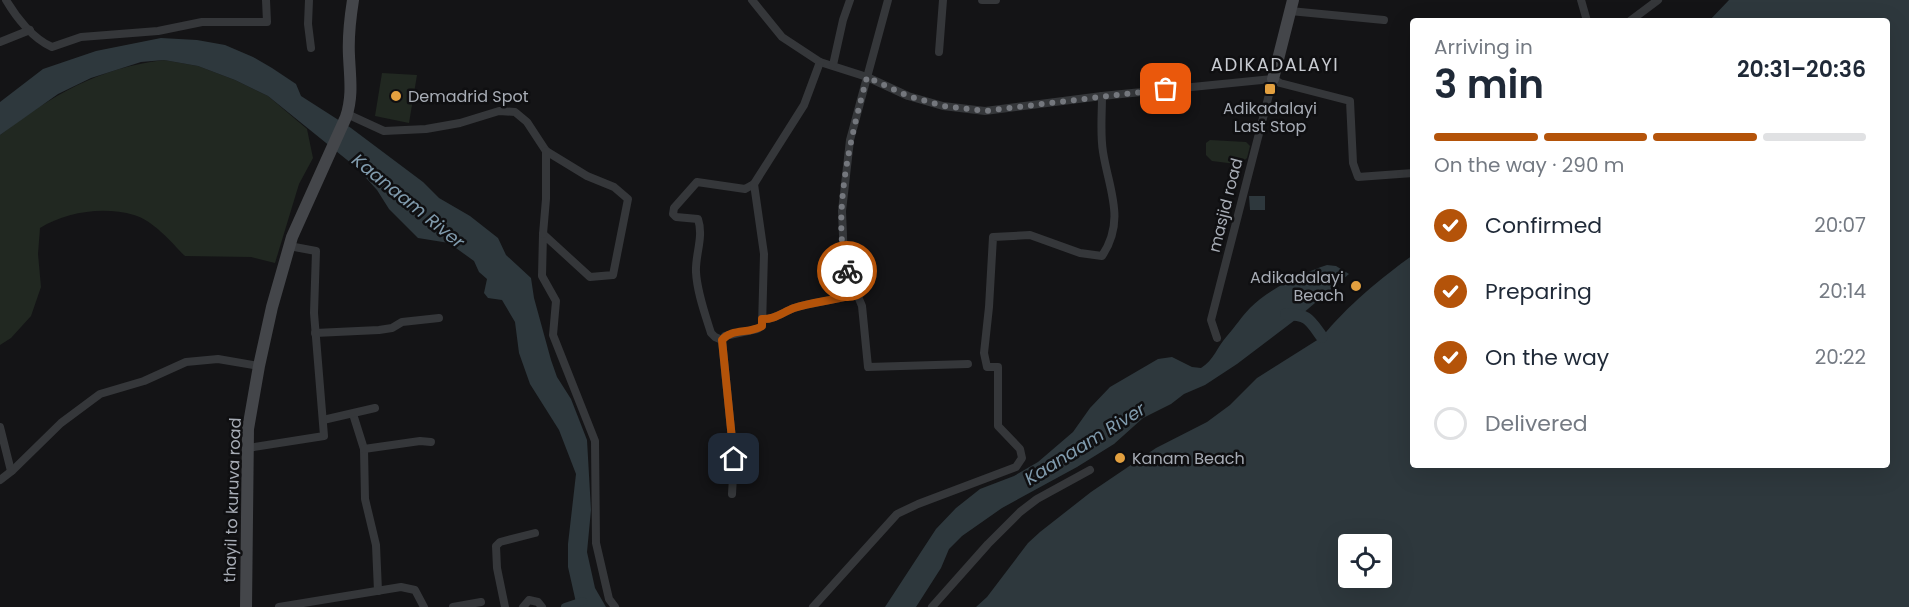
<!DOCTYPE html>
<meta charset="utf-8">
<style>
body{margin:0;font-family:Poppins,sans-serif;background:#f2f2f3;color:#1f2937;height:100vh;display:flex;flex-direction:column;font-size:22px;white-space:nowrap}
*{box-sizing:border-box;margin:0}
p{font-size:20px;color:#747a83}
.icon{flex:none;width:33px;height:33px;fill:none;stroke:currentColor;stroke-width:2;stroke-linecap:round;stroke-linejoin:round}
.map{position:relative;flex:1;overflow:hidden}
.side{position:absolute;left:1410px;top:18px;width:480px;height:450px;display:flex;flex-direction:column;background:#fff;border-radius:6px;box-shadow:0 6px 24px #0002}
.side>*{flex:none}
.buttons{position:absolute;left:1338px;top:534px;display:grid;gap:12px}
.buttons a{display:grid;place-items:center;width:54px;height:54px;border-radius:6px;background:#fff;box-shadow:0 6px 24px #0002;font-size:30px}
.pin{position:absolute;display:grid;place-items:center;width:51px;height:51px;color:#fff;margin:-26px;border-radius:12px;box-shadow:0 3px 9px #0006}
.courier{position:absolute;display:grid;place-items:center;width:60px;height:60px;margin:-30px;border:4px solid #b45309;border-radius:50%;background:#fff;color:#222;box-shadow:0 2px 8px #0007}
.summary em{font-style:normal;font-weight:600}
.summary div{display:flex;flex-direction:column-reverse}
.summary{display:flex;align-items:center;justify-content:space-between;height:102px;padding:0 24px}
h1{font-size:39px;font-weight:600;line-height:45px}
.bar{display:grid;grid-template-columns:repeat(4,1fr);gap:9px 6px;align-content:center;height:72px;padding:0 24px}
.bar i{height:8px;border-radius:4px;background:#e0e1e3}
.bar .current{background:#b45309}
.bar p{grid-column:span 4}
ol{padding:0 24px;list-style:none}
li{display:flex;align-items:center;gap:18px;height:66px}
li p{margin-inline-start:auto}
li .icon{padding:6px;border-radius:50%;background:#b45309;color:#fff;stroke-width:4}
li:last-child{color:#747a83}
li i{width:33px;height:33px;border:3px solid #e0e1e3;border-radius:50%}
.map>svg:first-child{display:block}
.green{fill:#212821}
.water{fill:#2e383d;fill-rule:evenodd}
.lines{fill:none;stroke-linecap:round;stroke-linejoin:round}
.canal{stroke:#2e383d;stroke-width:8}
.river{stroke:#2e383d;stroke-width:12}
.street{stroke:#35373a;stroke-width:8}
.secondary{stroke:#44464a;stroke-width:12}
.done{stroke:#74777d;stroke-width:6;stroke-dasharray:0 10.8}
.route{stroke:#b45309;stroke-width:8}
.poi-dot{fill:#e3a03f;stroke:#0f0f11;stroke-width:2}
.labels{text-anchor:middle;stroke-width:5;stroke-linejoin:round;paint-order:stroke}
.poi-label{font-size:16px;fill:#a7acb5;stroke:#0f0f11;text-anchor:start}
.street-label{font-size:16px;fill:#a7acb5;stroke:#0f0f11}
.neighbourhood-label{font-size:18px;letter-spacing:1.5px;fill:#c8cbd1;stroke:#0f0f11}
.water-label{font-size:18px;font-style:italic;fill:#809bad;stroke:#0f0f11}
</style>
<div class="map">
<svg width="1909" height="607" viewBox="0 0 1909 607">
<rect width="100%" height="100%" fill="#141416"/>
<g class="green">
<path d="M164 60 198 66 235 80 268 96 307 129 313 158 299 184 275 263 251 257 185 256C170 241 154 221 134 215 103 206 66 212 40 228L38 254 41 287 31 316 11 338 0 345V135C53 95 97 68 164 60Z"/>
<path d="M382 73 417 75 409 123 375 116Z"/>
<path d="M1210 140 1246 142 1250 146 1247 158 1240 164 1228 163 1212 161 1206 155V143Z"/>
</g>
<g class="water">
<path d="M1729 0H1909V607H976L987 597 1028 543 1040 532 1091 492 1156 448 1207 422 1230 405 1257 378 1322 337C1346 307 1382 277 1413 255V465H1887V21H1709ZM1382 544V578H1348V544Z"/>
<path d="M161 38 197 40 225 45 253 57 272 68 296 84 301 96 351 128 423 182 439 198 470 216 498 238 506 255 531 278 534 298 551 360 557 377 571 399 587 440 591 510 587 552 595 588 606 607H577L568 567V544L576 474 559 430 530 384 519 353 515 322 502 300 488 298 484 293 487 279 479 272 474 261 449 243 418 238 389 209 377 190 357 168 268 96 235 80 198 66 164 60 141 62 91 78 58 94 0 135V102L43 69 96 51Z"/>
<path d="M1249 196H1265V210H1250Z"/>
<path d="M1327 265 1336 266 1349 274 1295 320 1237 364 1205 385 1184 394 1171 404 1143 418 1114 444 1077 467 1002 508 962 536 949 549 941 568 916 607H885L936 529 956 508 980 489 1014 476 1038 462 1073 432 1090 408 1110 387 1158 359 1172 357 1192 367 1201 368C1214 360 1217 347 1227 336 1235 327 1242 316 1250 308 1269 289 1302 273 1327 265Z"/>
</g>
<g class="lines">
<path class="canal" d="M565 607 583 601"/>
<path class="river" d="M1286 314C1309 315 1309 319 1322 337"/>
<g class="street">
<path d="M6 0C16 17 33 39 52 47L81 37 158 31 202 22H267L266 0"/>
<path d="M309 0 308 24 311 48"/>
<path d="M752 0 782 37 820 62 867 77 908 96 943 106 985 111 1102 96 1273 79"/>
<path d="M888 0 850 140 842 211 844 261 852 289 857 294 862 306 868 367 968 364"/>
<path d="M982 0H996"/>
<path d="M1581 0 1587 21"/>
<path d="M1290 11 1384 20"/>
<path d="M1630 21 1658 0"/>
<path d="M0 42 30 30"/>
<path d="M939 52 943 0"/>
<path d="M833 65 843 20 850 0"/>
<path d="M1273 79 1280 83 1350 101 1353 163 1358 177 1413 173"/>
<path d="M347 114 384 131 426 129 460 123 499 111 515 112 527 122 546 151 587 176 614 187 628 199 613 275 590 277 543 234 542 276 556 301 553 335 595 441 596 543 609 599 615 607"/>
<path d="M543 234 546 199V151"/>
<path d="M762 319C774 320 783 312 794 308 813 302 837 300 857 294"/>
<path d="M315 333 379 330 392 328 402 322 439 318"/>
<path d="M1217 338 1211 320 1273 79"/>
<path d="M722 340 715 337 711 333C705 314 697 292 696 272 695 255 704 237 698 219L676 217 673 214 674 208 697 182 745 189 754 184"/>
<path d="M353 414 364 449 365 499 376 545 378 591"/>
<path d="M323 420 375 408"/>
<path d="M0 427 11 471"/>
<path d="M248 448 324 436 314 313 316 251 289 246"/>
<path d="M364 449 420 441 431 442"/>
<path d="M0 480 13 470 61 423 100 394 144 381 186 362 218 359 259 366"/>
<path d="M732 494 734 459 722 340 725 336 757 329 762 326 764 254 754 184 804 105 820 62"/>
<path d="M279 607 401 587 415 590 424 607"/>
<path d="M453 607 481 602"/>
<path d="M505 607 497 568 496 546 500 542 535 533"/>
<path d="M523 607 529 600 538 602 542 607"/>
<path d="M813 607 897 514 918 504 1016 467 1022 458 1020 449 998 426V367H987L984 353 989 307 993 237 1030 235 1080 253 1102 256C1126 220 1109 190 1103 152 1100 134 1102 114 1102 96"/>
<path d="M932 607 988 544 1020 512 1037 499 1090 470"/>
</g>
<g class="secondary">
<path d="M1273 79 1293 0"/>
<path d="M246 607 248 429 259 366 272 307 292 237 346 117C353 96 350 78 349 56 348 38 350 19 353 0"/>
</g>
</g>
<g class="lines">
<path class="done" d="M847 271C831 213 852 133 867 77L908 96 944 106 985 111 1166 89"/>
<path class="route" d="M734 459 722 340C731 328 750 334 762 326V319C774 320 783 312 794 308 812 302 837 300 857 294L852 289 847 271"/>
</g>
<g class="poi-dot">
<rect x="1264" y="83" width="12" height="12" rx="3"/>
<circle cx="396" cy="96" r="6"/>
<circle cx="1356" cy="286" r="6"/>
<circle cx="1120" cy="458" r="6"/>
</g>
<g class="labels">
<g class="poi-label">
<text x="408" y="102">Demadrid Spot</text>
<text x="1270" y="114" text-anchor="middle">Adikadalayi<tspan x="1270" dy="18">Last Stop</tspan></text>
<text x="1344" y="283" text-anchor="end">Adikadalayi<tspan x="1344" dy="18">Beach</tspan></text>
<text x="1132" y="464">Kanam Beach</text>
</g>
<g class="street-label">
<text transform="translate(1225 205) rotate(-76)" y="6">masjid road</text>
<text transform="translate(232 500) rotate(-88)" y="6">thayil to kuruva road</text>
</g>
<g class="neighbourhood-label">
<text x="1275" y="71">ADIKADALAYI</text>
</g>
<g class="water-label">
<text transform="translate(408 201) rotate(39)" y="6">Kaanaam River</text>
<text transform="translate(1085 444) rotate(-32)" y="6">Kaanaam River</text>
</g>
</g>
</svg>
<div class="buttons">
<a><svg class="icon" aria-label="locate" viewBox="0 0 24 24"><circle cx="12" cy="12" r="6"/><path d="M12 2v4M12 18v4M2 12h4M18 12h4"/></svg></a>
</div>
<div class="pin" style="left:1166px;top:89px;background:#ea580c"><svg class="icon" aria-label="bag" viewBox="0 0 24 24"><path d="M5 8h14l-1 12H6zM9 8a3 3 0 0 1 6 0"/></svg></div>
<div class="pin" style="left:734px;top:459px;background:#1f2937"><svg class="icon" aria-label="home" viewBox="0 0 24 24"><path d="M3 11l9-7 9 7M6 9v11h12V9"/></svg></div>
<div class="courier" style="left:847px;top:271px"><svg class="icon" aria-label="bike" viewBox="0 0 24 24"><circle cx="6" cy="16" r="4"/><circle cx="18" cy="16" r="4"/><path d="M6 16l4-8h5l3 8M10 8l3 8H6M13 5h3"/></svg></div>
<section class="side">
<div class="summary"><div><h1>3 min</h1><p>Arriving in</p></div><em>20:31–20:36</em></div>
<div class="bar"><i class="current"></i><i class="current"></i><i class="current"></i><i></i><p>On the way · 290 m</p></div>
<ol>
<li><svg class="icon" aria-label="check" viewBox="0 0 24 24"><path d="M5 12l5 5 9-10"/></svg>Confirmed<p>20:07</p></li>
<li><svg class="icon" aria-label="check" viewBox="0 0 24 24"><path d="M5 12l5 5 9-10"/></svg>Preparing<p>20:14</p></li>
<li><svg class="icon" aria-label="check" viewBox="0 0 24 24"><path d="M5 12l5 5 9-10"/></svg>On the way<p>20:22</p></li>
<li><i></i>Delivered</li>
</ol>
</section>
</div>
